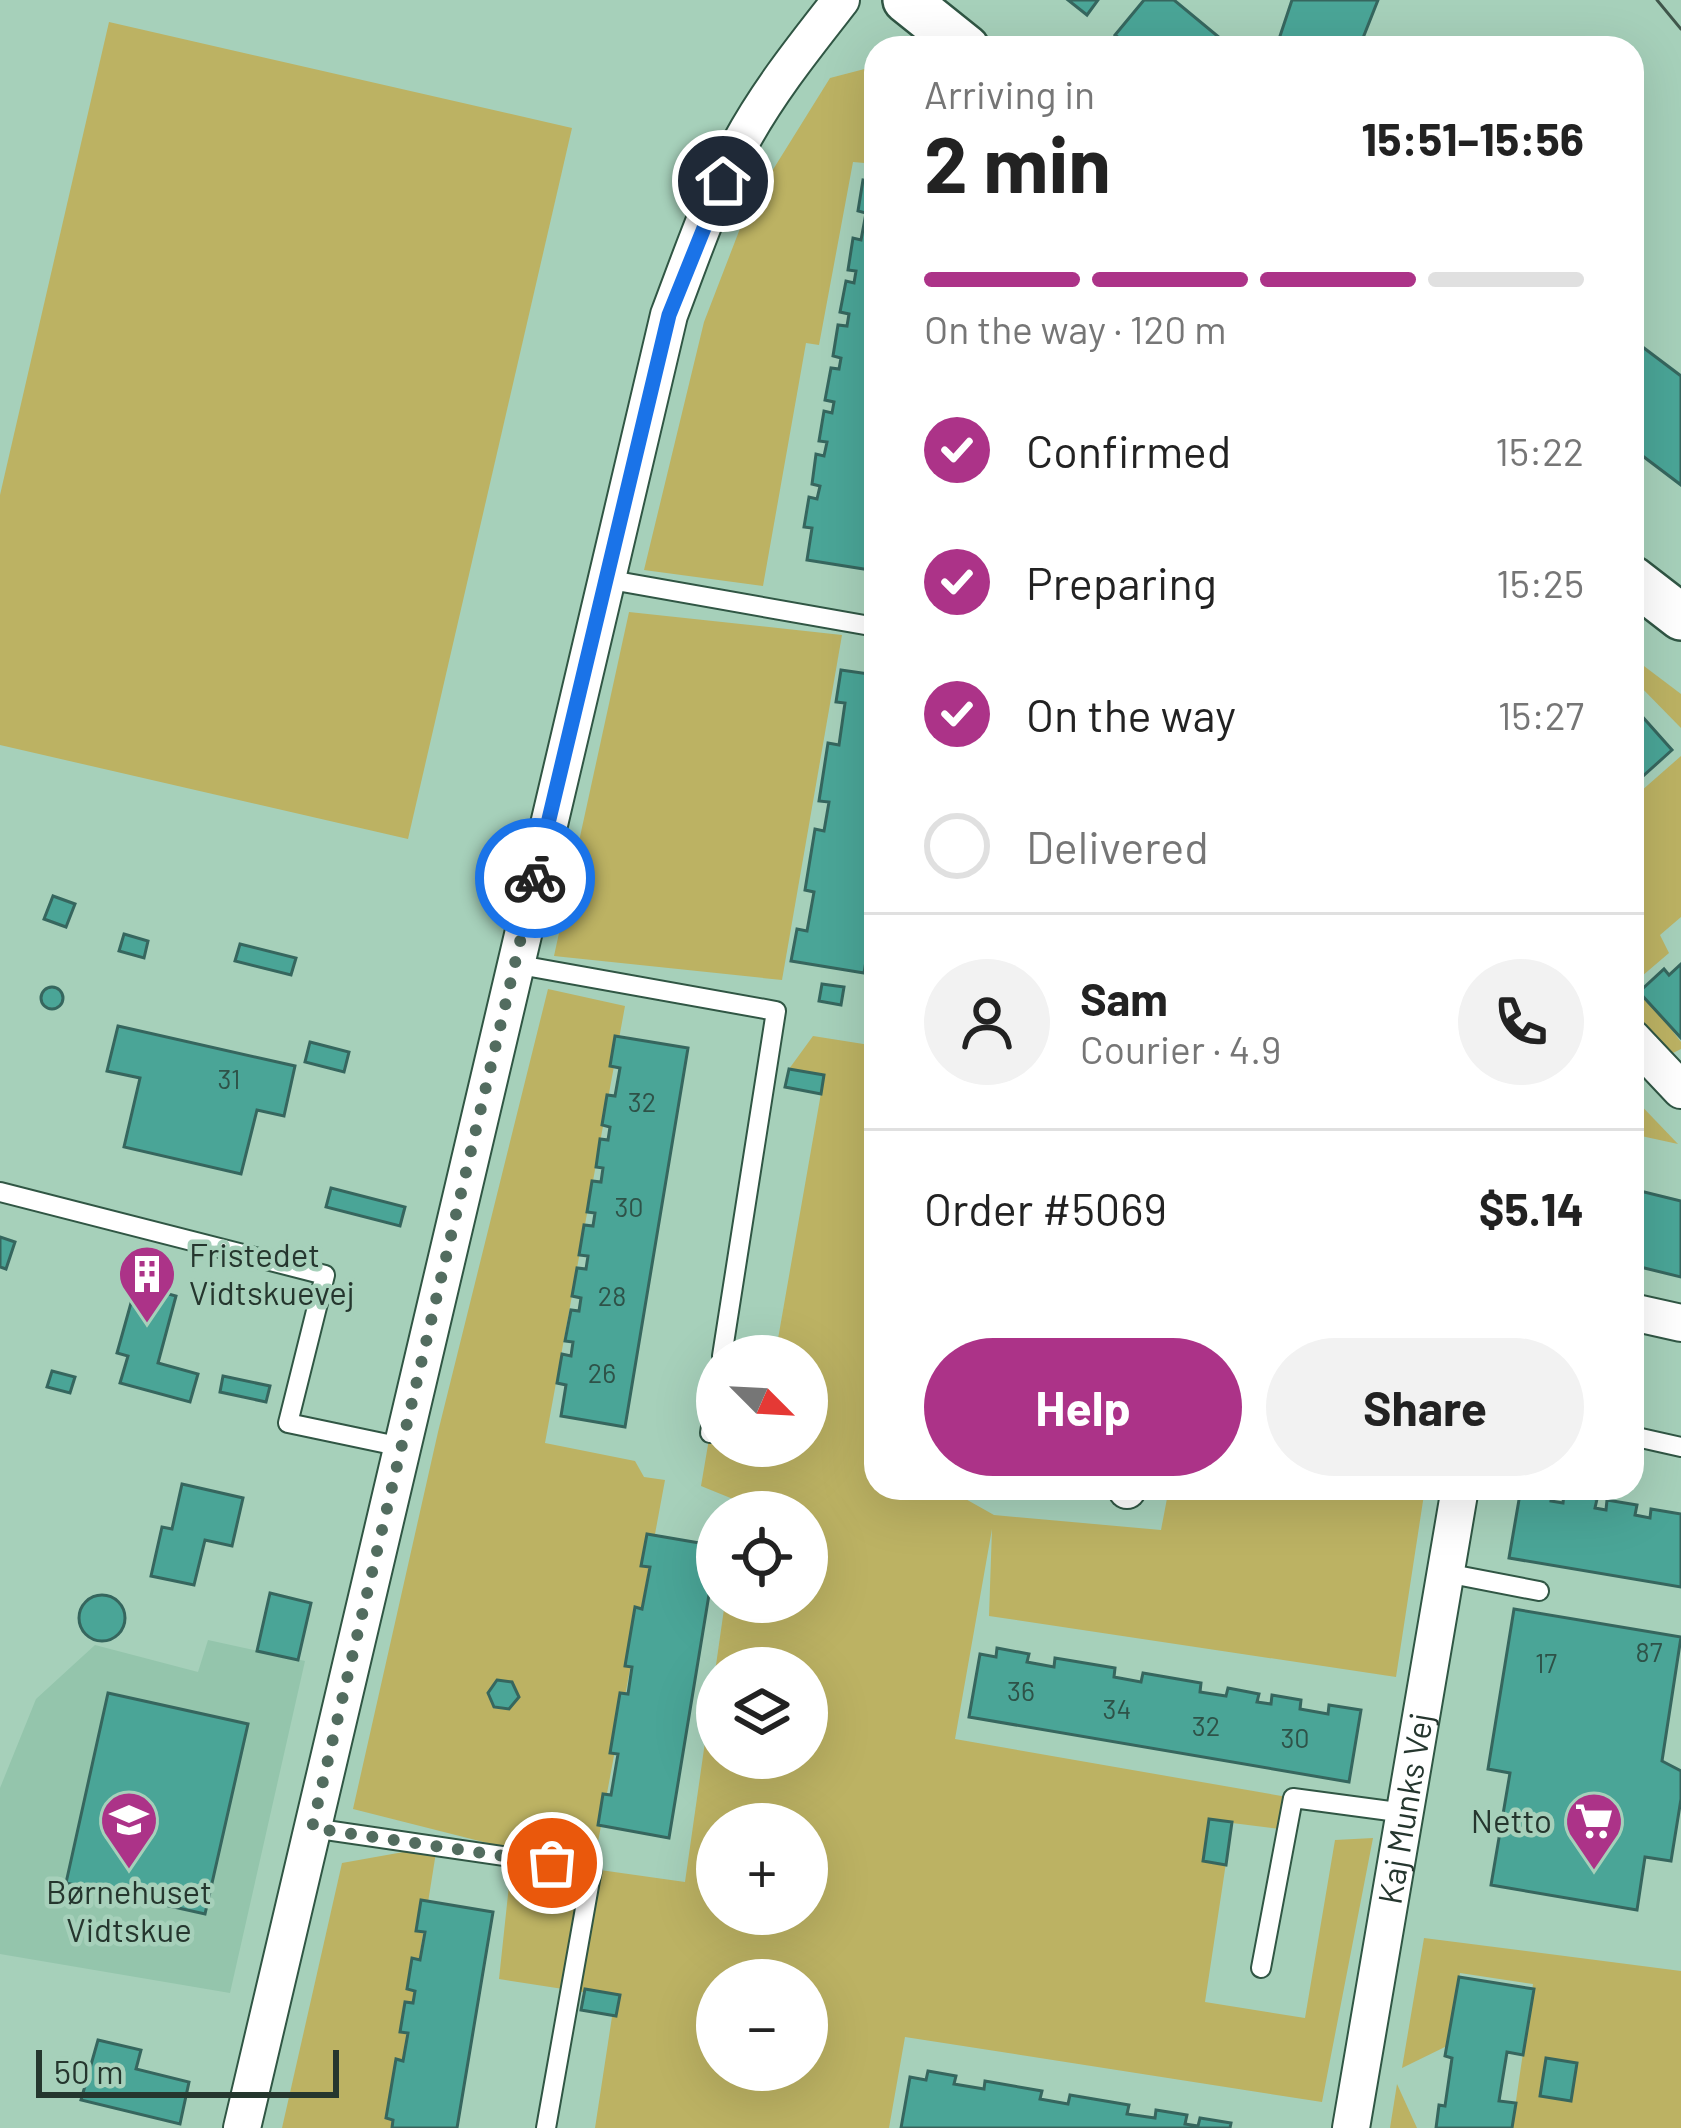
<!DOCTYPE html>
<meta charset="utf-8">
<style>
body{margin:0;font-family:Barlow,sans-serif;background:#f2f2f2;color:#222;height:100vh;display:flex;flex-direction:column;font-size:45px;white-space:nowrap}
*{box-sizing:border-box;margin:0}
p{font-size:39px;color:#767676}
.icon{flex:none;width:66px;height:66px;fill:none;stroke:currentColor;stroke-width:2;stroke-linecap:round;stroke-linejoin:round}
.map{position:relative;flex:1;overflow:hidden}
.sheet{position:absolute;left:864px;top:36px;width:780px;height:1464px;display:flex;flex-direction:column;background:#fff;border-radius:36px;box-shadow:0 12px 48px #0002}
.sheet>*{flex:none}
.needle{width:78px;rotate:114deg}
.controls{position:absolute;left:696px;top:1335px;display:grid;gap:24px}
.controls a{display:grid;place-items:center;width:132px;height:132px;border-radius:50%;background:#fff;box-shadow:0 12px 48px #0002;font-size:60px}
.scale{position:absolute;left:36px;bottom:30px;width:303px;box-sizing:border-box;padding-left:12px;border:6px solid #25362e;border-top:0;font-size:33px;line-height:42px;white-space:nowrap;color:#25362e;-webkit-text-stroke:9px #a6d0ba;paint-order:stroke}
.pin{position:absolute;display:grid;place-items:center;width:102px;height:102px;color:#fff;margin:-51px;border:6px solid #fff;border-radius:50%;box-shadow:0 3px 12px #0007}
.courier{position:absolute;display:grid;place-items:center;width:120px;height:120px;margin:-60px;border:9px solid #1a73e8;border-radius:50%;background:#fff;color:#222;box-shadow:0 3px 15px #0007}
.overview em{font-style:normal;font-weight:700}
.overview div{display:flex;flex-direction:column-reverse}
.overview{display:flex;align-items:center;justify-content:space-between;height:204px;padding:0 60px}
h1{font-size:78px;font-weight:700;line-height:90px}
.bar{display:grid;grid-template-columns:repeat(4,1fr);gap:18px 12px;align-content:center;height:144px;padding:0 60px}
.bar i{height:15px;border-radius:9px;background:#e0e0e0}
.bar .active{background:#ac3388}
.bar p{grid-column:span 4}
.line{display:flex;align-items:center;gap:30px;padding:0 60px;border-top:3px solid #e0e0e0}
.line div{flex:1}
.round{display:grid;place-items:center;flex:none;width:126px;height:126px;border-radius:63px;background:#f2f2f2}
ol{padding:0 60px;list-style:none}
li{display:flex;align-items:center;gap:36px;height:132px}
li p{margin-inline-start:auto}
li .icon{padding:12px;border-radius:50%;background:#ac3388;color:#fff;stroke-width:4}
li:last-child{color:#767676}
li i{width:66px;height:66px;border:6px solid #e0e0e0;border-radius:50%}
.action{display:flex;gap:24px;margin-top:auto;padding:24px 60px}
.action a{flex:1;height:138px;border-radius:72px;background:#ac3388;color:#fff;font-size:48px;font-weight:700;line-height:138px;text-align:center}
.action a+a{background:#f2f2f2;color:#222}
.map>svg:first-child{display:block}
.built{fill:#94c5ac}
.green{fill:#bcb263;fill-rule:evenodd}
.building{fill:#4aa597;stroke:#36665e;stroke-width:3}
.lines{fill:none;stroke-linecap:round;stroke-linejoin:round}
.service-casing{stroke:#305644;stroke-width:22}
.minor-casing{stroke:#305644;stroke-width:40}
.tertiary-casing{stroke:#305644;stroke-width:50}
.service{stroke:#fff;stroke-width:18}
.minor{stroke:#fff;stroke-width:36}
.tertiary{stroke:#fff;stroke-width:45}
.tram{stroke:#40564b;stroke-width:3}
.done{stroke:#526c5f;stroke-width:12;stroke-dasharray:0 21.6}
.route{stroke:#1a73e8;stroke-width:15}
.labels{text-anchor:middle;stroke-width:9;stroke-linejoin:round;paint-order:stroke}
.number-label{font-size:27px;fill:#2e5248}
.poi-label{font-size:33px;fill:#25362e;stroke:#a6d0ba;text-anchor:start}
.street-label{font-size:33px;fill:#25362e;stroke:#a6d0ba}
</style>
<div class="map">
<svg width="1681" height="2128" viewBox="0 0 1681 2128">
<rect width="100%" height="100%" fill="#a6d0ba"/>
<path class="built" d="M208 1640 305 1661 230 1993 0 1954V1788L36 1699 95 1645 198 1672Z"/>
<g class="green">
<path d="M109 22 572 128 408 839 0 745V495Z"/>
<path d="M876 66V164L853 162 819 345 806 343 763 586 644 570 704 322 746 213 830 78Z"/>
<path d="M629 612 842 635 782 980 554 956Z"/>
<path d="M1632 657 1681 694V728L1632 678Z"/>
<path d="M1681 756V917L1660 935 1669 953 1635 982 1681 1042V1049L1671 1054 1632 1019V799Z"/>
<path d="M548 989 625 1006 545 1443 635 1461 644 1477 665 1480 593 1869 685 1882 725 1602H807V1512H733V1499L701 1486 710 1433 717 1435V1446H807V1356H775L824 1076 789 1069 813 1036 876 1046V1488H946L994 1515 1161 1530 1169 1488H1425L1396 1677 989 1616 992 1529 955 1739 1293 1798 1287 1830 1232 1823 1205 2002 1305 2018 1335 1840 1373 1838 1322 2102 905 2037 889 2128H595L615 1997 499 1979 512 1857 574 1865 353 1809 438 1432ZM717 1668H807V1758H717ZM717 1824H807V1914H717ZM717 1980H807V2070H717Z"/>
<path d="M1632 1096 1678 1144 1632 1134Z"/>
<path d="M437 1846 392 2128H282L342 1863Z"/>
<path d="M1424 1938 1681 1971V2128H1512L1533 1984 1460 1973 1449 2045 1402 2068Z"/>
<path d="M1397 2084 1417 2128H1390Z"/>
</g>
<g class="building">
<path d="M1068 0H1098L1087 15Z"/>
<path d="M1144 0H1174L1232 48H1132L1115 35Z"/>
<path d="M1292 0H1378L1359 48H1276Z"/>
<path d="M863 180 876 182V537L870 570 807 560 812 528 804 527 809 497 817 499 820 486 812 484 816 454 824 456 827 442 819 441 824 411 832 413 834 402 825 400 831 368 839 369 841 358 833 356 838 325 847 326 849 314 840 312 846 281 854 283 856 271 848 270 853 238 861 240 866 213 858 211Z"/>
<path d="M1632 339 1681 376V485L1632 448Z"/>
<path d="M841 670 876 675V900L864 973 791 961 797 929 807 931 814 892 805 890 815 829 824 831 829 802 819 801 828 743 839 745 845 703 836 702Z"/>
<path d="M1632 705 1672 750 1632 786Z"/>
<path d="M53 896 75 904 66 927 44 919Z"/>
<path d="M124 934 148 941 144 958 119 951Z"/>
<path d="M240 944 296 958 291 975 235 961Z"/>
<path d="M1681 964V1038L1639 992 1664 969 1669 975Z"/>
<path d="M822 984 844 987 841 1005 819 1001Z"/>
<circle cx="52" cy="998" r="11"/>
<path d="M118 1026 295 1066 284 1116 257 1110 241 1174 124 1147 140 1078 107 1071Z"/>
<path d="M615 1036 688 1048 625 1427 561 1416 566 1385 557 1383 562 1354 571 1356 573 1342 565 1341 571 1310 579 1311 581 1298 572 1296 577 1268 586 1269 588 1256 579 1255 584 1225 593 1226 595 1213 587 1212 592 1181 601 1182 603 1168 596 1167 600 1139 608 1140 610 1127 602 1125 607 1095 615 1096 620 1068 610 1066Z"/>
<path d="M310 1042 349 1052 344 1072 305 1062Z"/>
<path d="M789 1069 824 1075 821 1094 785 1087Z"/>
<path d="M331 1188 405 1207 400 1226 326 1207Z"/>
<path d="M1632 1189 1681 1201V1277L1632 1265Z"/>
<path d="M0 1237 15 1242 6 1269 0 1267Z"/>
<path d="M136 1285 176 1296 158 1363 198 1374 190 1402 120 1383 128 1356 117 1353Z"/>
<path d="M52 1371 75 1377 70 1393 47 1387Z"/>
<path d="M223 1376 270 1386 266 1402 220 1392Z"/>
<path d="M182 1484 243 1498 232 1546 205 1540 194 1585 151 1576 162 1527 172 1529Z"/>
<path d="M1521 1488 1553 1491 1551 1501 1563 1503 1564 1494 1597 1499 1595 1508 1606 1510 1607 1500 1637 1505 1635 1515 1650 1518 1651 1509 1681 1514V1587L1509 1558Z"/>
<path d="M647 1534 717 1546 669 1838 598 1825 603 1794 611 1795 618 1754 610 1753 620 1693 628 1694 632 1667 625 1666 635 1607 642 1609 650 1567 641 1566Z"/>
<path d="M270 1593 311 1603 298 1660 257 1651Z"/>
<circle cx="102" cy="1618" r="23"/>
<path d="M1514 1609 1681 1637 1662 1761 1681 1771V1799L1671 1861 1645 1857 1637 1910 1491 1885 1510 1773 1488 1769Z"/>
<path d="M997 1648 1029 1654 1027 1662 1054 1667 1055 1658 1115 1668 1114 1677 1141 1682 1143 1673 1201 1683 1200 1692 1226 1696 1228 1688 1259 1694 1257 1702 1271 1704 1272 1695 1301 1700 1300 1709 1328 1714 1329 1705 1361 1710 1349 1782 969 1717 980 1654 996 1657Z"/>
<path d="M497 1680 512 1682 519 1697 509 1709 494 1707 488 1693Z"/>
<path d="M108 1693 248 1724 205 1914 66 1883Z"/>
<path d="M1209 1819 1232 1822 1226 1865 1203 1861Z"/>
<path d="M421 1900 493 1912 457 2128H392L393 2120 386 2118 396 2059 403 2061 408 2033 400 2032 405 2002 413 2003 415 1991 407 1989 412 1958 420 1960 425 1932 416 1931Z"/>
<path d="M1459 1977 1534 1989 1523 2055 1507 2052 1499 2101 1516 2103 1512 2128H1436L1439 2105 1445 2106 1452 2058 1445 2056Z"/>
<path d="M585 1989 620 1995 616 2016 581 2010Z"/>
<path d="M98 2040 141 2050 136 2069 189 2082 180 2124 81 2100Z"/>
<path d="M1546 2058 1577 2063 1571 2101 1540 2096Z"/>
<path d="M928 2071 956 2076 954 2084 984 2089 985 2081 1042 2091 1040 2099 1068 2104 1070 2095 1129 2105 1127 2114 1155 2118 1156 2110 1187 2115 1185 2124 1198 2126 1200 2118 1231 2123 1230 2128H901L910 2077 926 2080Z"/>
</g>
<g class="lines">
<defs>
<g id="service">
<path d="M605 579 876 627"/>
<path d="M514 964 776 1011 722 1356"/>
<path d="M0 1192 325 1275 288 1423 402 1447"/>
<path d="M710 1433 717 1388"/>
<path d="M1632 1436 1681 1447"/>
<path d="M1446 1573 1539 1591"/>
<path d="M312 1828 592 1869 546 2128"/>
<path d="M1261 1968 1293 1798 1405 1813"/>
</g>
<g id="minor">
<path d="M1632 1038 1681 1090"/>
<path d="M1632 1312 1681 1323"/>
<path d="M1127 1490V1488"/>
<path d="M242 2128 669 315C691 257 711 198 740 144 768 92 805 46 841 0"/>
<path id="s1" d="M1351 2128 1460 1488"/>
</g>
<g id="tertiary">
<path d="M906 0 966 48"/>
<path d="M1632 579 1681 617"/>
</g>
</defs>
<use href="#service" class="service-casing"/>
<use href="#minor" class="minor-casing"/>
<use href="#tertiary" class="tertiary-casing"/>
<use href="#service" class="service"/>
<use href="#minor" class="minor"/>
<use href="#tertiary" class="tertiary"/>
<path class="tram" d="M1657 0 1681 29"/>
</g>
<g class="lines">
<path class="done" d="M535 878 312 1828 552 1863"/>
<path class="route" d="M535 878 669 315 723 181"/>
</g>
<defs>
<symbol id="building-pin" viewBox="-11 -11 22 30"><path d="M0 17L-7.5 6A9.5 9.5 0 1 1 7.5 6Z" fill="#ac3388" stroke="#a6d0ba"/><path d="M-4-6H4V6H1V3H-1V6H-4ZM-2.5-4.3h1.7v1.8h-1.7ZM.8-4.3h1.7v1.8H.8ZM-2.5-1h1.7V.8h-1.7ZM.8-1h1.7V.8H.8Z" fill="#fff"/></symbol>
<symbol id="school-pin" viewBox="-11 -11 22 30"><path d="M0 17L-7.5 6A9.5 9.5 0 1 1 7.5 6Z" fill="#ac3388" stroke="#a6d0ba"/><path d="M0-5L7-2L0 1L-7-2ZM-4 1L0 2.5L4 1V4Q0 6-4 4Z" fill="#fff"/></symbol>
<symbol id="supermarket-pin" viewBox="-11 -11 22 30"><path d="M0 17L-7.5 6A9.5 9.5 0 1 1 7.5 6Z" fill="#ac3388" stroke="#a6d0ba"/><path d="M-6-5.5h2.5l.6 2H6L4.5 2H-2.5L-4.4-4H-6ZM-1.5 3.2a1.3 1.3 0 1 0 .1 0ZM3 3.2a1.3 1.3 0 1 0 .1 0Z" fill="#fff"/></symbol>
</defs>
<g fill-rule="evenodd">
<use href="#building-pin" x="114" y="1241" width="66" height="90"/>
<use href="#school-pin" x="96" y="1787" width="66" height="90"/>
<use href="#supermarket-pin" x="1561" y="1788" width="66" height="90"/>
</g>
<g class="labels">
<g class="number-label">
<text x="229" y="1089">31</text>
<text x="642" y="1112">32</text>
<text x="629" y="1217">30</text>
<text x="612" y="1306">28</text>
<text x="602" y="1383">26</text>
<text x="1649" y="1662">87</text>
<text x="1546" y="1673">17</text>
<text x="1021" y="1701">36</text>
<text x="1117" y="1719">34</text>
<text x="1206" y="1736">32</text>
<text x="1295" y="1748">30</text>
</g>
<g class="poi-label">
<text x="189" y="1267">Fristedet<tspan x="189" dy="38">Vidtskuevej</tspan></text>
<text x="1552" y="1833" text-anchor="end">Netto</text>
<text x="129" y="1904" text-anchor="middle">Børnehuset<tspan x="129" dy="38">Vidtskue</tspan></text>
</g>
<g class="street-label">
<text dy="12" stroke="none"><textPath href="#s1" startOffset="324">Kaj Munks Vej</textPath></text>
</g>
</g>
</svg>
<div class="controls">
<a><svg class="needle" viewBox="-14 -14 28 28"><path d="M0-13l5 13h-10z" fill="#e53935"/><path d="M0 13l5-13h-10z" fill="#767676"/></svg></a>
<a><svg class="icon" aria-label="locate" viewBox="0 0 24 24"><circle cx="12" cy="12" r="6"/><path d="M12 2v4M12 18v4M2 12h4M18 12h4"/></svg></a>
<a><svg class="icon" aria-label="layers" viewBox="0 0 24 24"><path d="M12 4l9 5-9 5-9-5zM3 14l9 5 9-5"/></svg></a>
<a>+</a>
<a>−</a>
</div>
<div class="scale">50 m</div>
<div class="pin" style="left:552px;top:1863px;background:#ea580c"><svg class="icon" aria-label="bag" viewBox="0 0 24 24"><path d="M5 8h14l-1 12H6zM9 8a3 3 0 0 1 6 0"/></svg></div>
<div class="pin" style="left:723px;top:181px;background:#1f2937"><svg class="icon" aria-label="home" viewBox="0 0 24 24"><path d="M3 11l9-7 9 7M6 9v11h12V9"/></svg></div>
<div class="courier" style="left:535px;top:878px"><svg class="icon" aria-label="bike" viewBox="0 0 24 24"><circle cx="6" cy="16" r="4"/><circle cx="18" cy="16" r="4"/><path d="M6 16l4-8h5l3 8M10 8l3 8H6M13 5h3"/></svg></div>
<section class="sheet">
<div class="overview"><div><h1>2 min</h1><p>Arriving in</p></div><em>15:51–15:56</em></div>
<div class="bar"><i class="active"></i><i class="active"></i><i class="active"></i><i></i><p>On the way · 120 m</p></div>
<ol>
<li><svg class="icon" aria-label="check" viewBox="0 0 24 24"><path d="M5 12l5 5 9-10"/></svg>Confirmed<p>15:22</p></li>
<li><svg class="icon" aria-label="check" viewBox="0 0 24 24"><path d="M5 12l5 5 9-10"/></svg>Preparing<p>15:25</p></li>
<li><svg class="icon" aria-label="check" viewBox="0 0 24 24"><path d="M5 12l5 5 9-10"/></svg>On the way<p>15:27</p></li>
<li><i></i>Delivered</li>
</ol>
<div class="line" style="height:216px"><a class="round"><svg class="icon" aria-label="person" viewBox="0 0 24 24"><circle cx="12" cy="8" r="4"/><path d="M4 21q1-7 8-7t8 7"/></svg></a><div><b>Sam</b><p>Courier · 4.9</p></div><a class="round"><svg class="icon" aria-label="phone" viewBox="0 0 24 24"><path d="M5 4h4l2 5-3 2q2 4 5 5l2-3 5 2v4C11 20 4 13 5 4z"/></svg></a></div>
<div class="line" style="height:156px"><div>Order #5069</div><b>$5.14</b></div>
<div class="action"><a>Help</a><a>Share</a></div>
</section>
</div>
